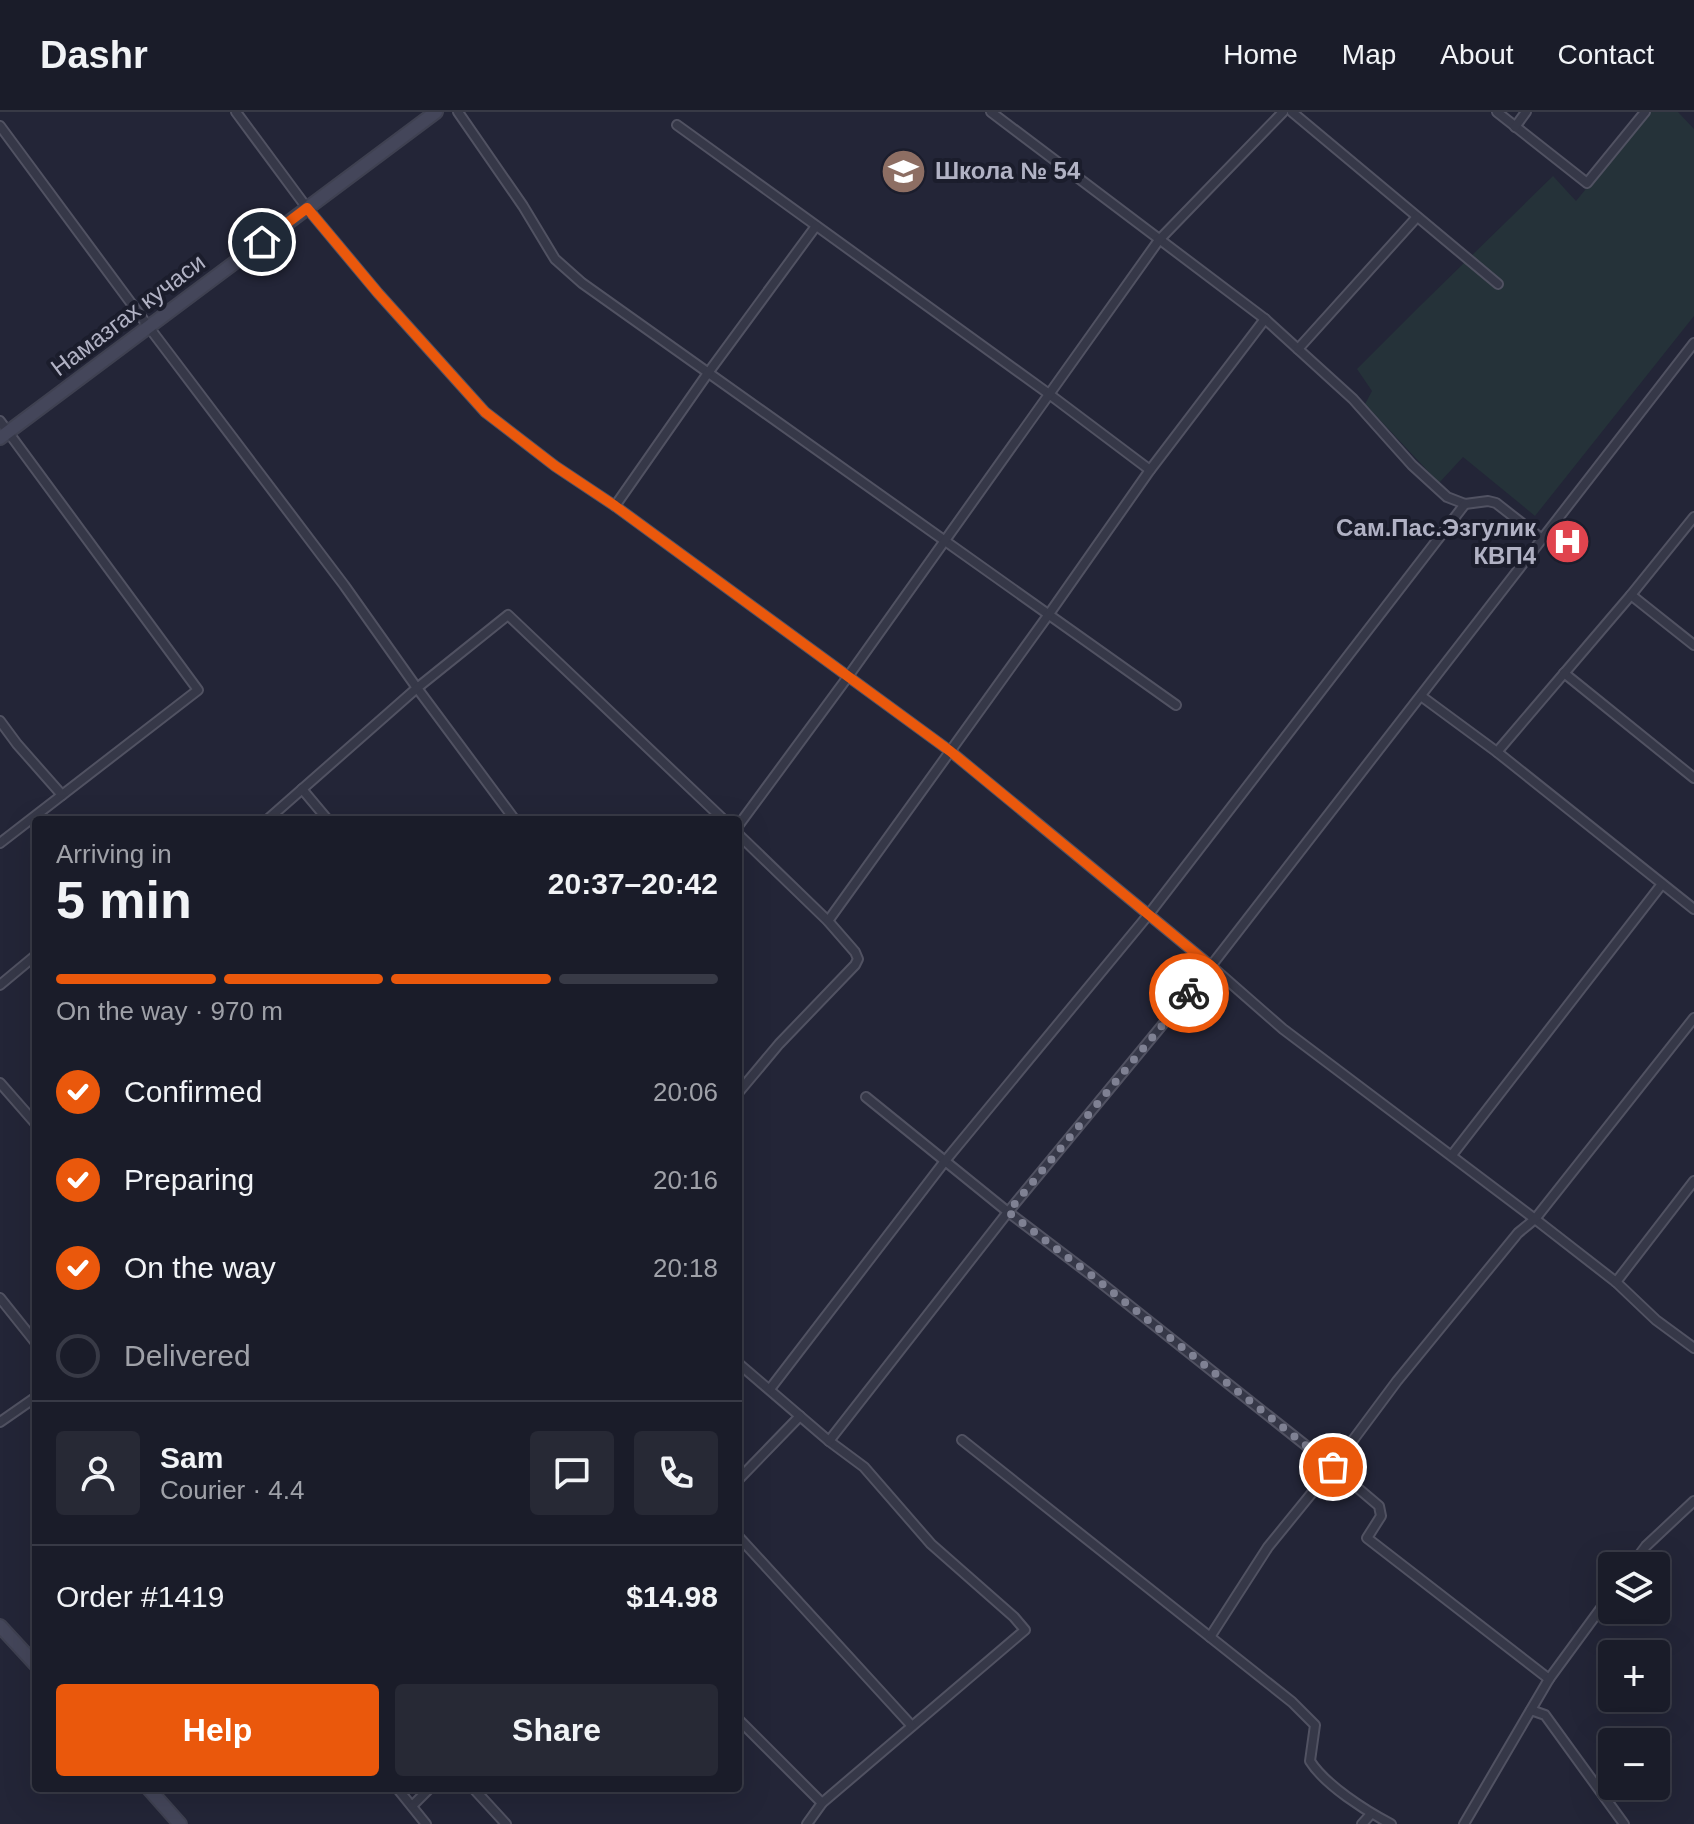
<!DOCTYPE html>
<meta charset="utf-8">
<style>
body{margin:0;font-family:Arial,sans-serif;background:#272935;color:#f1f3f6;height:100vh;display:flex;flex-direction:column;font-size:30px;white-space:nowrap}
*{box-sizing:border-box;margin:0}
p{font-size:26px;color:#9fa1a8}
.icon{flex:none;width:44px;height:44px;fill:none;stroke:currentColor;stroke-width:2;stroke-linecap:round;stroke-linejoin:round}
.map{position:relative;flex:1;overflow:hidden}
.panel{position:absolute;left:32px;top:704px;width:710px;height:976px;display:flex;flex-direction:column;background:#1a1c29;border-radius:8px;box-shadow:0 8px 32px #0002,0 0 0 2px #383a46}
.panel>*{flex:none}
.buttons{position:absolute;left:1598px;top:1440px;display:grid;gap:16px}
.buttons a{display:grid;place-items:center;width:72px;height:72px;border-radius:8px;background:#1a1c29;box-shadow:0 8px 32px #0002,0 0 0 2px #383a46;font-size:40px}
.pin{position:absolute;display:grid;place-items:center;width:68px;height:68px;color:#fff;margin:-34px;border:4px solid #fff;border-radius:50%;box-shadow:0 2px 8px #0007}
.courier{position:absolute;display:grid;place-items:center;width:80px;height:80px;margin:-40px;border:6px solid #ea580c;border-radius:50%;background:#fff;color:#222;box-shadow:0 2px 10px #0007}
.overview em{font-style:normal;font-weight:700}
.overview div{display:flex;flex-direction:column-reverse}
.overview{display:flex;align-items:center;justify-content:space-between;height:136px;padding:0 24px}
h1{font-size:52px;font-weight:700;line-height:60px}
.bar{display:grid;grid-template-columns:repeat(4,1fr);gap:12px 8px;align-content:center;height:96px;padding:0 24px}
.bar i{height:10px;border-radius:6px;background:#383a46}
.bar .on{background:#ea580c}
.bar p{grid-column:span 4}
.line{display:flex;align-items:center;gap:20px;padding:0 24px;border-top:2px solid #383a46}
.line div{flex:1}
.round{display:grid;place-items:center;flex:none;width:84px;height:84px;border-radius:8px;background:#272935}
ol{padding:0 24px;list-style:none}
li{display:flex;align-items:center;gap:24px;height:88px}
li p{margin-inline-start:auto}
li .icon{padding:8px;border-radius:50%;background:#ea580c;color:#fff;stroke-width:4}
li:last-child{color:#9fa1a8}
li i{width:44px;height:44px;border:4px solid #383a46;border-radius:50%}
.button{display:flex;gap:16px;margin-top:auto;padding:16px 24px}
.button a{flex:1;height:92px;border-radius:8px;background:#ea580c;color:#fff;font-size:32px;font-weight:700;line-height:92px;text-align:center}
.button a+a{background:#272935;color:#f1f3f6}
header{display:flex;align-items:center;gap:48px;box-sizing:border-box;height:112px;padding:0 40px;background:#1a1c29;border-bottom:2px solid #383a46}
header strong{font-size:38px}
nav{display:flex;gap:44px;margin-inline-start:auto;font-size:28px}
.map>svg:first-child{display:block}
.green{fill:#253239}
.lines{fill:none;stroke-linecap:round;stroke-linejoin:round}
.street-casing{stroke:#515262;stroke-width:12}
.secondary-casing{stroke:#3f4151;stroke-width:16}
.street{stroke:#363848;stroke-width:8}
.secondary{stroke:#44465a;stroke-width:12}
.done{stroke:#7f8193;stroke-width:8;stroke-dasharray:0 14.4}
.route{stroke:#ea580c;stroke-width:10}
.labels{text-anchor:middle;stroke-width:8;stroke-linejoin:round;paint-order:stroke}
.poi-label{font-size:24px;font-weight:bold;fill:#b1b2c4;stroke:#1b1d2c;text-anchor:start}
.street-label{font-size:24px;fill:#b1b2c4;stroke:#1b1d2c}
</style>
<header>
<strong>Dashr</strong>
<nav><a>Home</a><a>Map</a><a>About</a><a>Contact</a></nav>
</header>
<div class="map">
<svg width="1694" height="1712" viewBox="0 0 1694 1712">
<rect width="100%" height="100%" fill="#232537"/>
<path class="green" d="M1649 0H1678L1694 17V204L1535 404 1463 345 1439 371 1365 292 1372 279 1357 257 1419 195 1553 64 1576 89Z"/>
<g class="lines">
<defs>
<g id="street">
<path d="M236 0 307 96 378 181 485 300 555 354 615 394 950 639 1211 854 1283 917 1535 1107 1616 1170 1656 1208 1694 1236"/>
<path d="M458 0 523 94 555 147 582 171 1176 593"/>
<path d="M991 0 1265 207 1353 287 1412 353 1447 385 1465 392 1488 389 1496 391 1542 427"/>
<path d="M1292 0 1498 172"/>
<path d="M1497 0 1587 71 1645 0"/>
<path d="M677 13 1049 282 1150 358"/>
<path d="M0 14 148 214 344 473 417 576 515 708"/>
<path d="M1515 15 1526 0"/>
<path d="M1298 237 1417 105"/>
<path d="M0 309 198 578 0 731"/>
<path d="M615 394 708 261 816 114"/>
<path d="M1631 483 1694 533"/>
<path d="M1564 561 1694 666"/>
<path d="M1421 584 1497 640 1694 797"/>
<path d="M0 609 17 632 62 683"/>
<path d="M1497 640 1631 483 1694 405"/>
<path d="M302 677 328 708"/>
<path d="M267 708 417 576 508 503 724 708"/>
<path d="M738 714 847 566 1159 128 1283 0"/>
<path d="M738 722 828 809 855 840 858 847 855 853 779 932 738 981"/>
<path d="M828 809 1049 502 1150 358 1265 207"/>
<path d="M0 873 36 843"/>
<path d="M0 971 36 1012"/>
<path d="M866 985 1008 1100 1091 1163 1333 1355 1379 1394 1381 1404 1367 1426 1549 1567"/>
<path d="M1452 1043 1662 772"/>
<path d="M1616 1170 1694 1069"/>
<path d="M0 1186 36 1231"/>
<path d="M738 1251 829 1329 864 1355 931 1432 1014 1505 1025 1518 822 1691 807 1712"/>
<path d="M770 1277 945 1049 1149 802 1465 392"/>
<path d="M0 1310 36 1285"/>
<path d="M962 1328 1292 1590 1315 1613 1310 1649C1325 1673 1366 1699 1391 1712"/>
<path d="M829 1329 1008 1100 1211 854 1694 231"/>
<path d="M738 1368 800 1304"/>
<path d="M738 1424 911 1613"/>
<path d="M1631 1454 1646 1434 1694 1389"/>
<path d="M1210 1525 1268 1435 1333 1355 1397 1269 1518 1121 1535 1107 1694 906"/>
<path d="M1531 1598 1545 1603 1624 1712"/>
<path d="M738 1607 822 1691"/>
<path d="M397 1676 426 1712"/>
<path d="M473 1676 506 1712"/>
<path d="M412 1694 430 1676"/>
<path d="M1362 1712 1371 1702"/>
<path d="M1464 1712 1549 1567 1612 1481"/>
</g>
<g id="secondary">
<path d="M0 326 436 0"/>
<path d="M0 1514 36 1553"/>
<path d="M148 1676 180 1712"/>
</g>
</defs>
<use href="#street" class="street-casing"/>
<use href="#secondary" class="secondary-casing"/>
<use href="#street" class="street"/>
<use href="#secondary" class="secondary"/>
</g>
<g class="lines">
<path class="done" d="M1189 881 1008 1100 1091 1163 1333 1355"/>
<path class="route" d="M262 130 307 96 378 181 485 300 555 354 615 394 950 639 1211 854 1189 881"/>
</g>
<defs>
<symbol id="school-disc" viewBox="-11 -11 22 22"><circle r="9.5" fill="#8d6e63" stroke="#1b1d2c"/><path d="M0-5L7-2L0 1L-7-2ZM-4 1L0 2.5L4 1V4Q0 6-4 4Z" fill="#fff"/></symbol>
<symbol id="hospital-disc" viewBox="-11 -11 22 22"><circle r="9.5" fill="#e0444e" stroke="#1b1d2c"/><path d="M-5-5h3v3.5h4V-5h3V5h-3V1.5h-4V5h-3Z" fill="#fff"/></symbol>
</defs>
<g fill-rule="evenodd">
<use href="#school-disc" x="878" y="34" width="51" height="51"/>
<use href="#hospital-disc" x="1542" y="404" width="51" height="51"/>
</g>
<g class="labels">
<g class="poi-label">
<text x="935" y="67">Школа № 54</text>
<text x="1536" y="424" text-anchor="end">Сам.Пас.Эзгулик<tspan x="1536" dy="28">КВП4</tspan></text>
</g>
<g class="street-label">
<text transform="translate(128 203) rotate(-37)" y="8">Намазгах кучаси</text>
</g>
</g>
</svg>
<div class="buttons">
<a><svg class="icon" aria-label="layers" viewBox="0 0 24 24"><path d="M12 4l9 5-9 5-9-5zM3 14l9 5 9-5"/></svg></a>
<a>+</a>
<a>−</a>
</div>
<div class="pin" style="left:1333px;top:1355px;background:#ea580c"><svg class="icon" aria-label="bag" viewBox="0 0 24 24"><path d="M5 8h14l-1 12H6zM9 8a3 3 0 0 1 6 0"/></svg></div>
<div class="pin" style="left:262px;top:130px;background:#1f2937"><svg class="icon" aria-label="home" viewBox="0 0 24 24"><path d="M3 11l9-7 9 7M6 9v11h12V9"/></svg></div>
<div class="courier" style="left:1189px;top:881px"><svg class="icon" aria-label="bike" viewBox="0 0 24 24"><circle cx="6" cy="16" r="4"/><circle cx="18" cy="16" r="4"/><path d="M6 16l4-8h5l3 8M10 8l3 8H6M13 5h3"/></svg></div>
<section class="panel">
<div class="overview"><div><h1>5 min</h1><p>Arriving in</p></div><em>20:37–20:42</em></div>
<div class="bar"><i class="on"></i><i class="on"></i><i class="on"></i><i></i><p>On the way · 970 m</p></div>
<ol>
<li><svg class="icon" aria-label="check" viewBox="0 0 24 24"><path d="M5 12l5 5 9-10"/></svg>Confirmed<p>20:06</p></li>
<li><svg class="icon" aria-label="check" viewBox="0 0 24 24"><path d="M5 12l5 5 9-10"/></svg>Preparing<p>20:16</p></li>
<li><svg class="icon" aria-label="check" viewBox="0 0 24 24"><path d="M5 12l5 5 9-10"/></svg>On the way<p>20:18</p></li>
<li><i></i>Delivered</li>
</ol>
<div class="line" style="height:144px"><a class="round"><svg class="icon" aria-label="person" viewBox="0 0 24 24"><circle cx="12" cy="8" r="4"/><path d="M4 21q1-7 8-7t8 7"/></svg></a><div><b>Sam</b><p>Courier · 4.4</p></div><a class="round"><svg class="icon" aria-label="chat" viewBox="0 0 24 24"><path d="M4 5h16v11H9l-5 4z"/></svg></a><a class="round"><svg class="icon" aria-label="phone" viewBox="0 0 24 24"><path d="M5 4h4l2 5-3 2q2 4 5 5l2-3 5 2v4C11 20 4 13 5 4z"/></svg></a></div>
<div class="line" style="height:104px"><div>Order #1419</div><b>$14.98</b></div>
<div class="button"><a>Help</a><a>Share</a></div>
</section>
</div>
